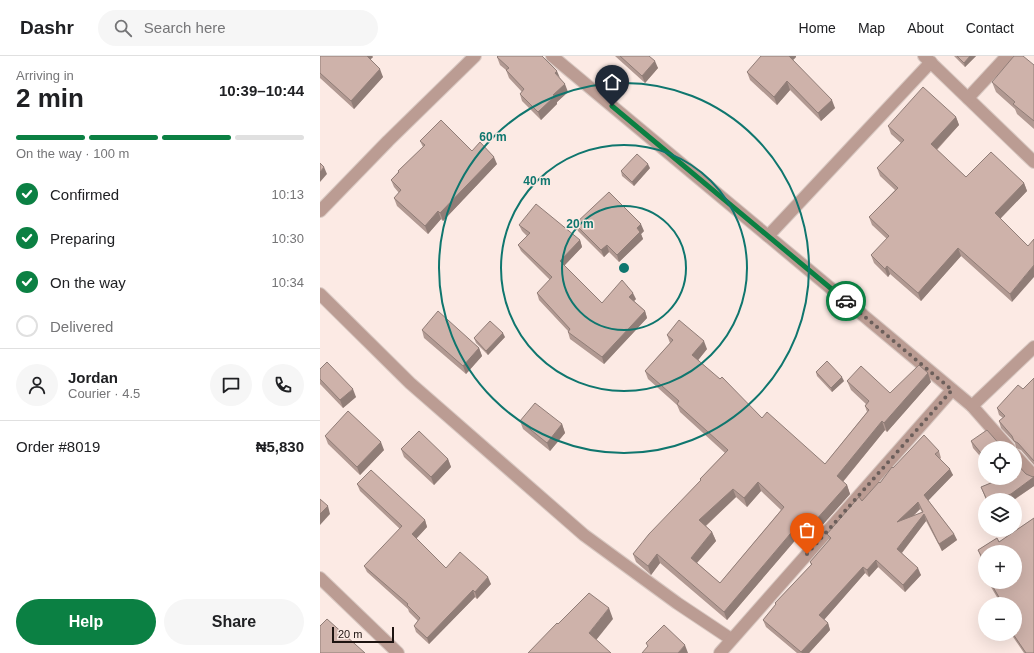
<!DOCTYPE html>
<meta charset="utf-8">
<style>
body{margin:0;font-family:Arial,sans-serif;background:#f6f6f6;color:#202124;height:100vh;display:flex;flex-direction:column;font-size:15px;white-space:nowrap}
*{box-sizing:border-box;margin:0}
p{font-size:13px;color:#757577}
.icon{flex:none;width:22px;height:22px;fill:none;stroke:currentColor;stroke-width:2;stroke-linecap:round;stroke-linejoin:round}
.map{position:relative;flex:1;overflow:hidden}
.side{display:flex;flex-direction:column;background:#fff;width:320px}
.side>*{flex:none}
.controls{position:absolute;left:658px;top:385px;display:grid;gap:8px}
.controls a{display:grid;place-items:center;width:44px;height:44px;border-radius:50%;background:#fff;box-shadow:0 4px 16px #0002;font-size:20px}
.scale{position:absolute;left:12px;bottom:10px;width:62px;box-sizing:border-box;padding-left:4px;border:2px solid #1e1411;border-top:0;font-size:11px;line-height:14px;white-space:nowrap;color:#1e1411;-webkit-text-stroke:3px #fceae4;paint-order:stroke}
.pin{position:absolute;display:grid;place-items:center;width:34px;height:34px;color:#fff;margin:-41px -17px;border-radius:50% 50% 50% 0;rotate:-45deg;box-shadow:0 0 4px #0007}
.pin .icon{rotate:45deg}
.courier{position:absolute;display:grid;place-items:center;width:40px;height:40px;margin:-20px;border:3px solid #0b8043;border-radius:50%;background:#fff;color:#222;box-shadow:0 1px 5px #0007}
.head em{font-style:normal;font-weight:600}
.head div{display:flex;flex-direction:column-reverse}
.head{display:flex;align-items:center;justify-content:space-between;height:68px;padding:0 16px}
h1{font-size:26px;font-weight:600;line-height:30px}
.bar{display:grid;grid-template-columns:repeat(4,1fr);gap:6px 4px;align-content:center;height:48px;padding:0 16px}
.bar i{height:5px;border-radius:3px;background:#e0e0e0}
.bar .current{background:#0b8043}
.bar p{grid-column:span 4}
.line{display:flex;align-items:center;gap:10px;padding:0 16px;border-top:1px solid #e0e0e0}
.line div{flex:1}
.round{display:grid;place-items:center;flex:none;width:42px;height:42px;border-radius:21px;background:#f6f6f6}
ol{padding:0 16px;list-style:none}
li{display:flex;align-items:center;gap:12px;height:44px}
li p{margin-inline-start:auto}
li .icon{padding:4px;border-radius:50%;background:#0b8043;color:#fff;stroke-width:4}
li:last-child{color:#757577}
li i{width:22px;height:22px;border:2px solid #e0e0e0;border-radius:50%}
.cta{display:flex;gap:8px;margin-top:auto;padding:8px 16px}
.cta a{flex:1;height:46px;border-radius:24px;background:#0b8043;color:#fff;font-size:16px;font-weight:600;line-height:46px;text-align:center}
.cta a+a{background:#f6f6f6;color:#202124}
header{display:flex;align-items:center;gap:24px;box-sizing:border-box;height:56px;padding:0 20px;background:#fff;border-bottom:1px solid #e0e0e0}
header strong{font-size:19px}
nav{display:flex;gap:22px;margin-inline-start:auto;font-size:14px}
.search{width:280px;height:36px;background:#f6f6f6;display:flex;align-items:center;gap:10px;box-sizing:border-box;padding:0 14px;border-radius:22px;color:#757577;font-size:15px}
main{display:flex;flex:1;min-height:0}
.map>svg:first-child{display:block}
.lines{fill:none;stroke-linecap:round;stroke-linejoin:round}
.minor-casing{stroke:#d8c8c2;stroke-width:14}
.minor{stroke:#bb9c93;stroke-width:12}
.wall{fill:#b19992;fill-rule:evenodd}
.shaded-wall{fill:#907d77}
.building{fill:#ceb2aa;stroke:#907d77;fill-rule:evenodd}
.done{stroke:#6c5f5b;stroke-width:4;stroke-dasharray:0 7.2}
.route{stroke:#0b8043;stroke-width:5}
.ring{fill:none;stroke:#0f766e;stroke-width:2}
.centre{fill:#0f766e;stroke:#fceae4;stroke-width:2}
.ring-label{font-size:12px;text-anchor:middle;font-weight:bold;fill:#0f766e;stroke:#fceae4;stroke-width:3;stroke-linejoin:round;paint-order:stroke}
</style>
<header>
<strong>Dashr</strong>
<div class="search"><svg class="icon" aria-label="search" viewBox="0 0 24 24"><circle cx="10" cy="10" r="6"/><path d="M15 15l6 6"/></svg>Search here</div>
<nav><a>Home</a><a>Map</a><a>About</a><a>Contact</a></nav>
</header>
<main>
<section class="side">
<div class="head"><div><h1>2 min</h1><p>Arriving in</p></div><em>10:39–10:44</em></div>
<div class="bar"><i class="current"></i><i class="current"></i><i class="current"></i><i></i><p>On the way · 100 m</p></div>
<ol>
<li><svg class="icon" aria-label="check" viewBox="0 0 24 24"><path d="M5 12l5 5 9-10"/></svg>Confirmed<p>10:13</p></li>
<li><svg class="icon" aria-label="check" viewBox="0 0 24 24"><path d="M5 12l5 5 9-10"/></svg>Preparing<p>10:30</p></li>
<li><svg class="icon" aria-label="check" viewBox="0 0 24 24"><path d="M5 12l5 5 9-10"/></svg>On the way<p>10:34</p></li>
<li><i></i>Delivered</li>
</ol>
<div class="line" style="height:72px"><a class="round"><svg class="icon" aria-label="person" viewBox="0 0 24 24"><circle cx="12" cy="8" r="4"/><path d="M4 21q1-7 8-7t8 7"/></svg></a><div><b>Jordan</b><p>Courier · 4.5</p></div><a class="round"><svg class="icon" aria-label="chat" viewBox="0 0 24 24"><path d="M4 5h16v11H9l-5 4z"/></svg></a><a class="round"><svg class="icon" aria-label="phone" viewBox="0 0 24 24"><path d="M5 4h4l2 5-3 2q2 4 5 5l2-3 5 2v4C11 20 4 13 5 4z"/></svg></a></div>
<div class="line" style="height:52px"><div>Order #8019</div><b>₦5,830</b></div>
<div class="cta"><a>Help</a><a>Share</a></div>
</section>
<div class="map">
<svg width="714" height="597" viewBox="0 0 714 597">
<rect width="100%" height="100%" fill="#fceae4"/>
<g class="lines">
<defs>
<g id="minor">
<path d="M232 0 652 350 689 392"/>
<path d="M604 0 714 106"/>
<path d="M648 42 687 0"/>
<path d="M0 155 68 85 155 0"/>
<path d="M448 180 611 6"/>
<path d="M0 238 90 327 264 479 357 547 411 583"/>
<path d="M652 350 714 291"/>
<path d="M695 399 714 420"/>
<path d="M0 522 78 597"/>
<path d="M400 597 632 334"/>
</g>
</defs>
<use href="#minor" class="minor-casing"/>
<use href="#minor" class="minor"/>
</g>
<g class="wall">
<path d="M0 0H52L53 1 50 3 63 21 34 53 0 22Z"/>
<path d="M295 0H329L338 12 325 27Z"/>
<path d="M634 0H656L645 11Z"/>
<path d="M177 1 240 22 248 36 237 46V48L221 64 202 45 200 38 202 36 189 22 186 14 180 9Z"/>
<path d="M476 1 473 4 515 52 501 65 470 34 457 49 430 24 427 16Z"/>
<path d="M714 9V73L697 58 695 53 676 36 672 26Z"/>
<path d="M636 61 639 69 617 94 646 121 704 127 707 135 680 163 692 246 641 200 601 245 570 218 568 221 554 207 551 199 567 183 552 169 549 161 575 134 560 120 557 112 581 87 571 78 568 70Z"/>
<path d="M100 85 152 95 177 108 123 165 121 163 108 178 77 150 74 142 79 137 74 131 71 124 78 116V115L103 91Z"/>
<path d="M330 112 314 130 302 120 301 115Z"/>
<path d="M255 168 324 175 321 178 323 183 299 206 289 196 284 201 258 175Z"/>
<path d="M199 169 260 184 262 191 244 210 282 247 316 243 314 245 325 255 327 262 284 308 250 283 248 276V275L219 244 217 237 230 224 201 195 198 189 207 180 202 175Z"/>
<path d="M102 274 159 292 162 300 146 318 104 282Z"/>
<path d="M347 279 387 293 378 304 442 362 505 408 547 356 545 350 546 348 531 334 527 325 570 337 611 326 567 376 565 374 523 426 527 429 530 438 498 474 490 467 407 564 340 507 331 519 316 506 313 498 381 424 380 423 405 397 360 356 357 349 328 323 325 315 350 287ZM441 435 461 454 400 527 377 507 396 485 392 476 386 470 416 441 427 451Z"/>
<path d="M185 281 168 299 156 287 154 282Z"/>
<path d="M0 313 36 341 23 352 0 328Z"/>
<path d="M496 316 524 325 512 336 497 320Z"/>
<path d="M714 322V409L701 394 696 392 695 387 681 372 679 365 683 362 679 359 677 352 703 333Z"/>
<path d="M200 365 242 368 245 377 230 395 203 373Z"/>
<path d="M5 380 64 394 40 419 8 388Z"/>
<path d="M651 385 681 390 665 392V406L653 392Z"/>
<path d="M81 393 128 403 131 411 114 429 84 401Z"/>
<path d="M619 395 621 402 620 403 633 419 608 444 634 478 637 484 622 495 606 465 582 497 601 519 585 536 558 511 549 521 545 517 504 564 508 567 510 574 489 597H477L446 571 443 564 456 549 455 547 491 509 490 506 509 484 507 478 560 427 573 412ZM600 453 602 456 593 460Z"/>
<path d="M706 418 713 421 714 420V430L694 444H666L661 431 680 423 679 422H695Z"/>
<path d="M37 428 105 464 107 471 96 483 126 512 171 528 157 543 155 541 109 588 96 576 94 570 98 565 89 556 88 553 47 516 44 510 80 473 40 435Z"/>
<path d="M714 462V597H704L691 578H695V548H681L671 531 670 526H695V496H665V509L661 502 658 494 677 482 679 486Z"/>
</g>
<g class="shaded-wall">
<path d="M46 0H52L53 1 48 6Z"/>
<path d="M468 0H476V1L471 6Z"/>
<path d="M650 0H656L645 11 644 7Z"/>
<path d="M335 5 338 12 325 27 322 20Z"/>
<path d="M60 13 63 21 34 53 31 45Z"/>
<path d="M237 15 240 22 235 17Z"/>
<path d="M467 25 470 34 457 49 454 41Z"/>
<path d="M245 28 248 36 237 46V48L221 64 218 56 233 39Z"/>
<path d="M512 44 515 52 501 65 498 57Z"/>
<path d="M636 61 639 69 614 96 611 88Z"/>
<path d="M174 101 177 108 123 165 120 157Z"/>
<path d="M328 108 330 112 314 130 312 126Z"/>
<path d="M4 111 7 118 0 126V116Z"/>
<path d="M704 127 707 135 678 165 675 157Z"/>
<path d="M118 155 121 163 108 178 105 170Z"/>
<path d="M321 168 324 175 321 178 323 183 299 206 297 199 317 172Z"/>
<path d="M260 184 262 191 242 212 240 205Z"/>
<path d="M287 189 289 196 284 201 281 194Z"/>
<path d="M638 192 641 200 601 245 598 237Z"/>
<path d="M714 209V221L692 246 690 238Z"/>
<path d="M567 210 570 218 568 221 565 213Z"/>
<path d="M313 237 316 243 312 247 309 241Z"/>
<path d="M325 255 327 262 284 308 282 301Z"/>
<path d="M183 277 185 281 168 299 166 295Z"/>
<path d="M384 285 387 293 375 308 372 299Z"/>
<path d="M159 292 162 300 146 318 143 310Z"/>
<path d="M608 317 611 326 567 376 564 367Z"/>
<path d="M522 321 524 325 512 336 511 332Z"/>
<path d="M33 333 36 341 23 352 20 344Z"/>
<path d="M562 365 565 374 520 429 517 420Z"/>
<path d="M242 368 245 377 230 395 227 387Z"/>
<path d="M61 386 64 394 40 419 37 411Z"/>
<path d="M128 403 131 411 114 429 111 421Z"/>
<path d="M630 413 633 419 607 446 604 439Z"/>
<path d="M714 421V430L693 444 691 438Z"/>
<path d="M438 426 441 435 427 451 424 442Z"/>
<path d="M527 429 530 438 498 474 495 465Z"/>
<path d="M413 433 416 441 382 473 379 464Z"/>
<path d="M598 446 600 453 580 473 577 466Z"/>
<path d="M8 450 10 458 0 469V458Z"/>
<path d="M487 458 490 467 407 564 404 556Z"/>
<path d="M604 458 606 465 580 499 577 493Z"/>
<path d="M105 464 107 471 94 485 92 478Z"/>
<path d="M392 476 396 485 374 510 371 502Z"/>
<path d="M634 478 637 484 622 495 619 488Z"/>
<path d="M337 498 340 507 331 519 328 510Z"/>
<path d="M556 504 558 511 549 521 547 514Z"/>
<path d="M543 511 545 517 502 566 499 559Z"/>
<path d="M598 512 601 519 585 536 583 529Z"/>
<path d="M168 521 171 528 157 543 155 536Z"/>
<path d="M153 534 155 541 109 588 107 582Z"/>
<path d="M289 552 293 563 273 588 269 577Z"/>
<path d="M508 567 510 574 489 597H482L481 596Z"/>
<path d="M365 589 368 597H358Z"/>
</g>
<g class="building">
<path d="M0 0H47L60 13 31 45 0 17Z"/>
<path d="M178 0H222L237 15 235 17 245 28 233 39 235 40 218 56 200 38 204 33 186 14 189 12 177 1Z"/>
<path d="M300 0H329L335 5 322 20Z"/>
<path d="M441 0H469L512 44 498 57 467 25 454 41 427 16Z"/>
<path d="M637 0H650L644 7Z"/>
<path d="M694 0H703L714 9V65L693 48 695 46 672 26Z"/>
<path d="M603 31 636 61 611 88 646 121 671 96 704 127 675 157 708 190 714 183V209L690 238 638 192 598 237 567 210 565 213 551 199 569 180 549 161 578 132 557 112 584 84 568 70Z"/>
<path d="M121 64 152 95 160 86 174 101 120 157 118 155 105 170 74 142 81 134 71 124 79 116 78 115 105 89 100 85Z"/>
<path d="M317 98 328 108 312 126 301 115Z"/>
<path d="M0 107 4 111 0 116Z"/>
<path d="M289 136 321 168 317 172 320 176 297 199 287 189 281 194 255 168Z"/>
<path d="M216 148 260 184 240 205 282 247 302 224 313 237 309 241 325 255 282 301 248 276 250 273 217 237 232 221 198 189 210 177 199 169Z"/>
<path d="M118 255 159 292 143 310 102 274Z"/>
<path d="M359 264 384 285 372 299 400 323 402 321 442 362 447 356 505 408 549 354 545 350 549 345 527 325 541 310 570 337 599 309 608 317 564 367 562 365 517 420 527 429 495 465 487 458 404 556 337 498 328 510 313 498 329 478 381 424 380 423 408 394 357 348 359 345 325 315 353 284 347 279ZM438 426 464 451 400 527 371 502 392 476 379 464 413 433 424 442Z"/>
<path d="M170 265 183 277 166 295 154 282Z"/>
<path d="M507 305 522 321 511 332 496 316Z"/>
<path d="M7 306 33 333 20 344 0 323V313Z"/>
<path d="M714 322V405L698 387 694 385 692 380 679 365 685 360 677 352 698 329 703 333Z"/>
<path d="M215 347 242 368 227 387 200 365Z"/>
<path d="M28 355 61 386 37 411 5 380Z"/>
<path d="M667 374 681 390 684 392H665V402L651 385Z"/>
<path d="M99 375 128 403 111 421 81 393Z"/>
<path d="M604 379 619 395 615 398 630 413 604 439 634 478 619 488 604 458 577 493 598 512 583 529 556 504 547 514 543 511 499 559 508 567 481 596 443 564 456 548 455 547 492 508 490 506 511 482 507 478 539 441 542 445 559 426 560 427 572 411 573 412ZM598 446 603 456 577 466 594 450Z"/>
<path d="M695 406 706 418 713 421 714 420V421L691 438 675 444H667L661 431 683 422H695Z"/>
<path d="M51 414 105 464 92 478 126 512 140 496 168 521 155 536 153 534 107 582 94 570 100 562 87 549 88 548 44 510 82 470 37 428Z"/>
<path d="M0 443 8 450 0 458Z"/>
<path d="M714 462V597H706L693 578H695V548H683L670 526H695V496H665V507L658 494 677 482 679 486Z"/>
<path d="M269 537 289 552 269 577 291 597H208L237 567 238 568Z"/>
<path d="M7 563 45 597H0V570Z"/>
<path d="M344 569 365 589 358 597H322L328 590 326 587Z"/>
</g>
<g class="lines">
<path class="done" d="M487 498 632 334 526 245"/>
<path class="route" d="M292 50 526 245"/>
</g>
<g class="ring">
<circle cx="304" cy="212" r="62"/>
<circle cx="304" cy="212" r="123"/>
<circle cx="304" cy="212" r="185"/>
</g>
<circle cx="304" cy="212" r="6" class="centre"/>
<g class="ring-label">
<text x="173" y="85">60 m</text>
<text x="217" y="129">40 m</text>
<text x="260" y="172">20 m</text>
</g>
</svg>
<div class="controls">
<a><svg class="icon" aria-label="locate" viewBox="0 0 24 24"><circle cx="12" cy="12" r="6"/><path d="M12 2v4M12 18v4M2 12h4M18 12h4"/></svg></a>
<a><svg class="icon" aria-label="layers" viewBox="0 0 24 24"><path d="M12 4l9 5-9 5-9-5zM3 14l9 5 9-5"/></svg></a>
<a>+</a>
<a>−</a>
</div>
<div class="scale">20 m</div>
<div class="pin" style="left:487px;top:498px;background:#ea580c"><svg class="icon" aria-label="bag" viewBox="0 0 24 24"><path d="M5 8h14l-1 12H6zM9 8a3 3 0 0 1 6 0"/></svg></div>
<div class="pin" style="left:292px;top:50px;background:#1f2937"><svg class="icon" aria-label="home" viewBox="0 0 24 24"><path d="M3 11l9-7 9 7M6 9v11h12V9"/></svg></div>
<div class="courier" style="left:526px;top:245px"><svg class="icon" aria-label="car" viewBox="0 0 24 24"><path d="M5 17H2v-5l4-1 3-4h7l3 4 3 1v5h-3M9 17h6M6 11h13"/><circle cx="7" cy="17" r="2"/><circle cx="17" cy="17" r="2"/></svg></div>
</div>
</main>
